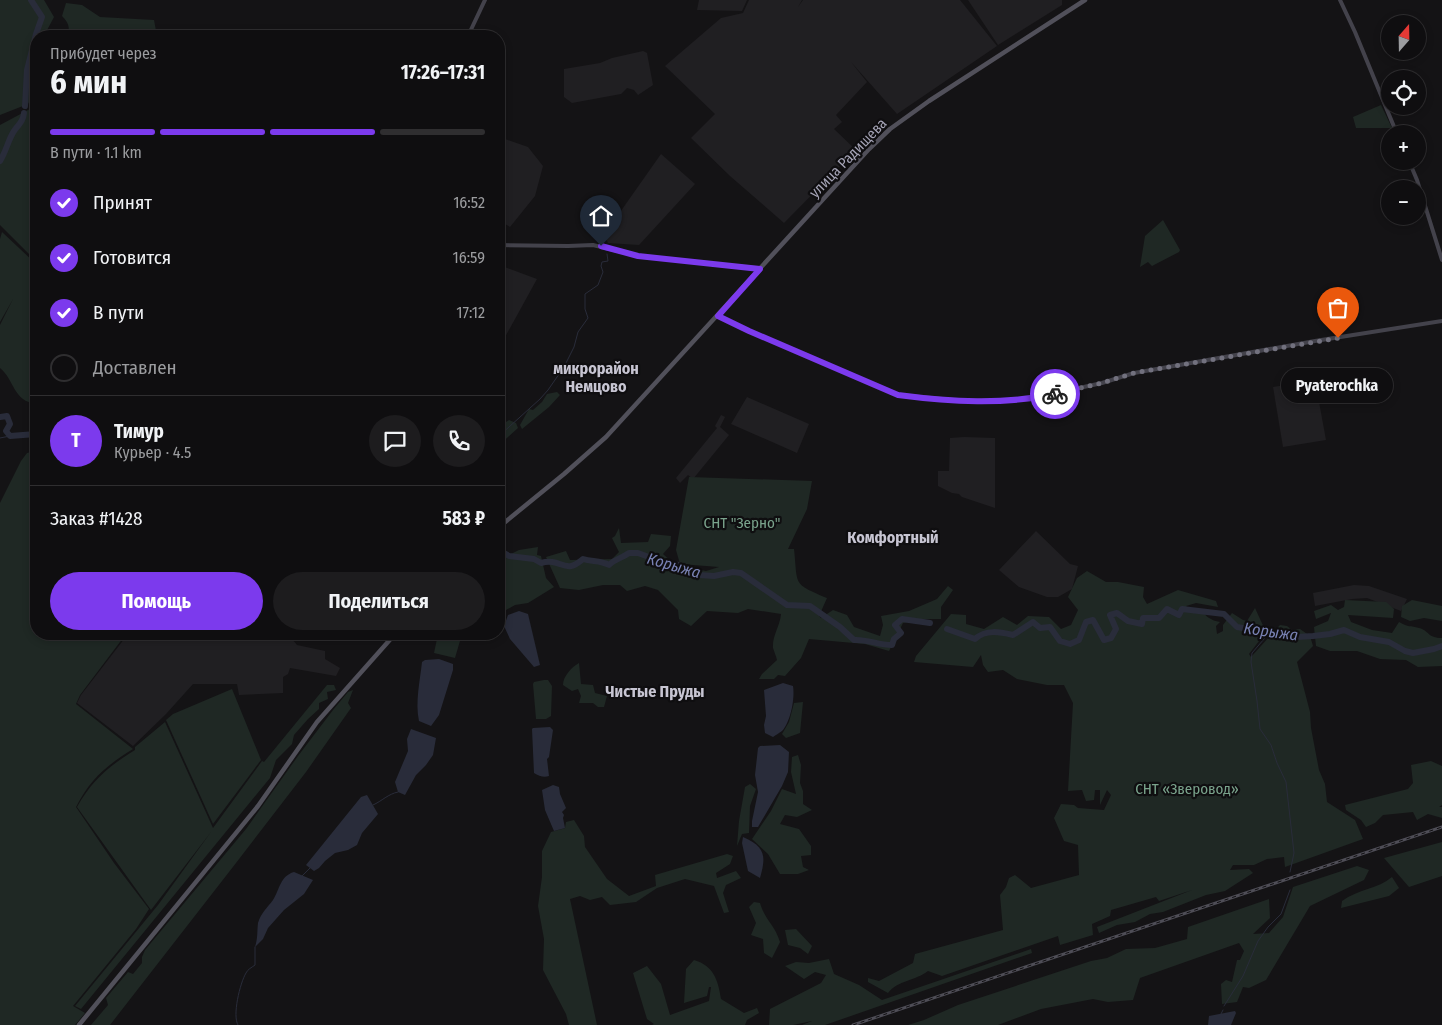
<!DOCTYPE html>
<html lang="ru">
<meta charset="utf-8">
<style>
body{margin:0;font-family:"Fira Sans Condensed",sans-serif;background:#1d1c1e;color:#f1f3f6;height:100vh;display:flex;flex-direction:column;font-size:19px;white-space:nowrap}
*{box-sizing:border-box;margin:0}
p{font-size:16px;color:#9b9c9f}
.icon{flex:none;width:28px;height:28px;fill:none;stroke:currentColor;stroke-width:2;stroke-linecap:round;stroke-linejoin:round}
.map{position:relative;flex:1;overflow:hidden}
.panel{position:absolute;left:30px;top:30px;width:475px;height:610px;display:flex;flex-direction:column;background:#0f0e10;border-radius:20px;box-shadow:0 2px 8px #0003,0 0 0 1px #2f2e30}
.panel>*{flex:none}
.needle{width:32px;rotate:20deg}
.buttons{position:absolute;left:1381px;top:15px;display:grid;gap:10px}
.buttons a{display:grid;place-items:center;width:45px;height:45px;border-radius:50%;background:#0f0e10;box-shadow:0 2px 8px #0003,0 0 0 1px #2f2e30;font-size:25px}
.pin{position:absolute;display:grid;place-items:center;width:42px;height:42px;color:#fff;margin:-51px -21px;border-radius:50% 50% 50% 0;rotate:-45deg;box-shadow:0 0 5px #0007}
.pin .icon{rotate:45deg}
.courier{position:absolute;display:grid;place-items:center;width:50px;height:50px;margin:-25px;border:4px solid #7c3aed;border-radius:50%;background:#fff;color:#222;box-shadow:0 1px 6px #0007}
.bubble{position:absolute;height:35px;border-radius:18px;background:#0f0e10;box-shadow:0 2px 8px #0003,0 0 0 1px #2f2e30;font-size:16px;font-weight:700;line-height:35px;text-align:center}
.headline em{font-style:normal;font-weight:700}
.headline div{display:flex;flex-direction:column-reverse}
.headline{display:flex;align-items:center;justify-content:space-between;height:85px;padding:0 20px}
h1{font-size:32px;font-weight:700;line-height:38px}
.bar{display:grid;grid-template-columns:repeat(4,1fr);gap:8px 5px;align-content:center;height:60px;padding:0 20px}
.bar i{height:6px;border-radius:4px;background:#2f2e30}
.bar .current{background:#7c3aed}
.bar p{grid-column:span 4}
.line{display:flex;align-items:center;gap:12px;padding:0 20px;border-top:1px solid #2f2e30}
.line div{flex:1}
.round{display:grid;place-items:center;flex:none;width:52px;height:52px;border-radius:26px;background:#1d1c1e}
ol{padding:0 20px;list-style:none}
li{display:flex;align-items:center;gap:15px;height:55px}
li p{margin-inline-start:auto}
li .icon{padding:5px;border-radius:50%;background:#7c3aed;color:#fff;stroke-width:4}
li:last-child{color:#9b9c9f}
li i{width:28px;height:28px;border:2px solid #2f2e30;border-radius:50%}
.action{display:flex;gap:10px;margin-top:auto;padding:10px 20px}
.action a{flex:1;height:58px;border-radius:30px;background:#7c3aed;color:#fff;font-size:20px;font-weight:700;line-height:58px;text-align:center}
.action a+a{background:#1d1c1e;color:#f1f3f6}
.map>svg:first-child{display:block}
.built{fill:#201f22}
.green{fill:#1f2824}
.water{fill:#292c3a}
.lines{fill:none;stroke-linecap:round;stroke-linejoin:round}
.stream{stroke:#292c3a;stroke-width:1}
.river{stroke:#292c3a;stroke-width:6}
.secondary{stroke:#43424b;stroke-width:4}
.primary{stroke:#51505a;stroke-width:4.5}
.rail-casing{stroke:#4e4d56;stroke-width:3}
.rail{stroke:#0f0e10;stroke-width:1;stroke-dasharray:4;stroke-linecap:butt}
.done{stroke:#72717e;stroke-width:5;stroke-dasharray:0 9}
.route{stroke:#7c3aed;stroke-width:6}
.labels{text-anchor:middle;stroke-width:4.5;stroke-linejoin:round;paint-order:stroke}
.street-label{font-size:15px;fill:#a5a4b6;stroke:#0f0e10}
.park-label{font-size:15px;fill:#7aa38c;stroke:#0f0e10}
.neighbourhood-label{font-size:16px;font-weight:bold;fill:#c7c5d2;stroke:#0f0e10}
.water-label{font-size:16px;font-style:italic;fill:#7982b4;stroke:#0f0e10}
</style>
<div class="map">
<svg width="1442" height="1025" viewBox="0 0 1442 1025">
<rect width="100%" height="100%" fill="#141315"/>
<g class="built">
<path d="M699 0H747L742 11 697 10Z"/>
<path d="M749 0H802L798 7 803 0H960L997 46 897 114 851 62 867 82 836 115 842 122 834 129 856 150 784 223 730 176 691 138 715 114 665 66 721 18 743 13Z"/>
<path d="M968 0H1062V5L998 45Z"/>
<path d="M643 51 647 53 653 85 638 95 634 90 627 88 621 94 572 103 564 97V69L600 63 612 58Z"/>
<path d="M499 137 528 147 543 166 535 196 510 227 502 222 499 223Z"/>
<path d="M661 154 695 184 639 245 608 243 604 235Z"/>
<path d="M499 265 537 279 499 348Z"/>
<path d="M1315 380 1326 440 1283 447 1273 387Z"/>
<path d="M747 397 809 424 797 453 731 424Z"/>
<path d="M721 415 725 417 720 427 729 435 693 479 688 475 680 483 676 478 717 428 715 426Z"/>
<path d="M964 437 995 438V508L962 497 959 494 952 493 938 486V471H949L950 438Z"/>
<path d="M1036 531 1070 564 1078 566 1072 589 1058 597H1047L1019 587 999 570Z"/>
<path d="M1354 585 1369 586 1407 599 1401 611 1367 598 1352 599 1315 606 1313 593Z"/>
<path d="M128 634H288L297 645 325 651V659L340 668 336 676 290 668 288 674 283 677V693L239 695 237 684H193L166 714 133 746 77 703 81 695Z"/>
</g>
<g class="green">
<path d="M0 0H44L54 17 45 34 46 36H36V89L28 104 0 115Z"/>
<path d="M66 3 82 5 100 17 154 20 157 36H67C71 28 68 22 62 16Z"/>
<path d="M36 98V261L0 225V125L30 109Z"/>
<path d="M1381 105 1392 128H1356L1353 117Z"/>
<path d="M1163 220 1180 250 1179 252 1152 266 1148 262 1140 267 1145 236Z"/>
<path d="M2 232 36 264V403C14 403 14 379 0 368V325L13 299 0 322V239Z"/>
<path d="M557 392 560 395 549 407 522 429 520 425 529 409 533 410 542 402 547 394Z"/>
<path d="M499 416 506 422 509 420 516 423 518 428 499 445Z"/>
<path d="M36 451V634H126L80 695 76 704 133 749C106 766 91 778 76 807L114 863 149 909 136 929 73 1006 85 1013 75 1025H0V503L21 461 27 453Z"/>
<path d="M689 477 812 481 807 509 788 549H794C798 586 792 583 827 598L819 616 821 618 833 610 847 615 854 627 880 636 883 625 881 616 909 611 937 599 948 586 953 590 941 607V619H924L903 623 889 651 865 644 809 639 801 658 785 676 778 675 774 679H759L762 674 777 660C776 656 774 651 773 648 772 636 780 626 781 614L748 609 738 613 707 611 691 626 679 619 678 610 658 590 645 586 627 591 620 585H603L579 590 560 588 546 557 566 551 570 560 612 559 619 552 612 538 615 536 619 528 621 543 648 542 651 534 671 536 670 546 663 554 671 561 673 571 681 573 691 568 706 571 719 567 680 564 676 550Z"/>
<path d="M538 547 537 555 541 556 546 578 554 587 528 603 515 605 499 614V548L511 554 519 550Z"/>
<path d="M1087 571 1106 582H1118L1144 587 1143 597 1147 604 1178 590 1216 601 1218 607 1196 603 1186 606 1192 612C1205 607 1202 615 1211 619 1214 621 1217 621 1220 622L1216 626 1217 634 1223 631V625L1232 613 1243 620 1247 621 1255 608 1266 632 1249 654 1251 657 1280 625 1287 626 1292 630 1300 629 1310 636 1313 646 1297 662 1310 712 1311 728 1319 770 1325 784 1327 802 1355 820 1363 839 1285 867 1284 857 1267 859 1254 865H1233L1230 870 1249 869 1253 873 1225 891 1206 895 1163 912 1150 914 1135 922 1117 925 1099 933 1097 927 1192 890 1159 901 1156 897 1111 910 1110 916 1092 924 1093 935 1060 945 1058 936 942 976 928 971C915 981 898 980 888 993L868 982V978L879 981 913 963 915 954 1003 930 1000 895 1006 887 1009 878 1015 875 1031 888 1079 875 1078 845 1064 841 1054 818 1061 804 1074 805 1078 808 1104 810 1111 795 1107 790 1100 805V790H1095L1094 800 1086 801 1082 790 1068 791 1073 703 1064 685H1047L1017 679 1003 670 988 672 983 665 981 655 973 667 914 662 916 656 951 614 966 615V624L984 629 1003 617 1017 625 1028 616 1049 617 1061 629 1071 625 1078 610 1068 597 1077 578Z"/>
<path d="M1345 600 1386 602 1394 609 1393 618 1348 615 1351 622 1372 630 1392 633 1399 622C1409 628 1410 625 1419 628 1430 631 1427 638 1442 638V666L1418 667 1406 660 1380 659 1357 651H1330L1316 646 1314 627 1328 621 1331 613 1316 619 1314 611 1331 605 1338 610 1344 607Z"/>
<path d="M1412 600 1442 606V621L1424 618 1410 621 1401 617 1402 606Z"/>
<path d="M438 634H462L455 658 434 653Z"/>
<path d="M579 663 581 684 593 685 595 693 607 696 604 707H598L593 703H579L581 696 578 689 572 691 563 685C563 676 572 667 579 663Z"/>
<path d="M544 680H548L552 686 551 716 546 719H536L533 684 534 682Z"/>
<path d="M327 685H334L336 690 327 692 328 699 319 703V709L308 719 294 735 292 744 276 760 270 778 81 1009 75 1006 158 905 211 832 151 910 77 807C92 780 109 766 135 750V747L165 722 213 828 262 761 264 762Z"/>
<path d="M232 689 261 760 213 824 166 720 173 714Z"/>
<path d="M353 690 348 703 351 708 306 772 236 863 110 1025H91L108 1005 106 998 128 972 133 974 142 963V957L145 950 246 829 298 756 333 710 348 692Z"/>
<path d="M803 702 800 733 786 738 782 734 789 722 794 703Z"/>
<path d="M798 755 801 765 800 783 803 791V804L812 810 797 817 785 815 780 824 799 829 811 846V855L801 856 803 867 809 870 798 874H780L768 854 752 839 771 811 782 789 796 794 791 772 792 757Z"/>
<path d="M1431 761 1442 766V805L1439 807H1442V818L1428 814 1417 820 1413 812 1383 815 1375 823 1366 827 1361 820 1346 810 1345 805 1408 789 1413 783 1411 765Z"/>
<path d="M750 784 756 789 750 806 749 833 742 834 737 846 739 821 745 787Z"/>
<path d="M574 820 584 836 585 847 607 879 629 896 656 886 655 875 727 854 733 856 730 864 716 873 717 878 736 871 741 878 726 885 723 893 729 912 724 913 714 886 685 879 657 888 636 902 610 905 602 897 590 900 580 896 570 899 597 1025H569L566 1014 543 970 544 939 538 906 542 877V851L551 832 565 828 566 822Z"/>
<path d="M1442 842V876L1409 887 1384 858Z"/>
<path d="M1357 866 1369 870 1364 880 1310 906 1266 980 1249 988 1243 987 1237 1002 1222 1004 1221 984 1226 980 1232 982 1237 960H1240L1244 951 1239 943 1140 978 1133 1000 1108 1002 1093 999 1041 1009 998 1025H908L924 1020 958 1005 1091 961 1107 958 1126 949 1155 948 1187 939 1188 927 1269 899 1270 918 1253 934 1269 933 1283 917 1293 887Z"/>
<path d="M1392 877 1399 888 1389 896 1341 908 1342 901C1358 889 1378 889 1392 877Z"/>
<path d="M754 902 760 903C765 920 775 925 780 942L772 958 764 953 763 939 751 935 756 923 749 907Z"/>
<path d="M796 929 812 946 808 954 800 948 788 945 785 930Z"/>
<path d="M1031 949 1032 953 825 1025H802L812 1021 793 1025H769L770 1009 821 983 826 975 815 972 804 979 785 966 796 962 809 963 829 959 834 974 859 985 882 1000Z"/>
<path d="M694 960C714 966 718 980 721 999L744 1013 757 1008 759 1013 747 1020 745 1025H652L654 1024 647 1019 633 973 647 966 661 984 670 1015 709 1001 711 987H709L707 996 684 1003 686 969Z"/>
</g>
<g class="water">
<path d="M519 611 528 614 540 665 534 667 510 639 504 626 508 615Z"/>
<path d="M439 659 453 664V670L439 715 431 726 419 721C415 702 420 681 422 662L425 660Z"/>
<path d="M783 683 793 686C795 698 791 720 783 730 781 732 776 735 773 737L765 733 764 725 766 716 764 690Z"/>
<path d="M550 727 553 730 549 757 547 759 549 776C544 778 539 776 534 773L532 729 533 728Z"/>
<path d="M411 729 436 738 433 755 426 765 416 775 405 795 398 792 395 782 408 751 407 739Z"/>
<path d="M780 745 789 752 788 772 782 786 758 827H752V821L758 792 755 775 758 748 760 746Z"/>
<path d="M553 785 559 787 560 794 566 808 562 812 564 815 563 818 565 828 554 831 545 810 542 790Z"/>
<path d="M367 795 378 814 362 833 357 845 348 850 335 853 325 861 319 868 314 871 306 865 319 849 361 797Z"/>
<path d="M743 837C766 847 766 857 760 878L748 871 742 843Z"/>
<path d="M294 872 313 880 304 894 284 910 268 928 263 939 255 947C258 938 257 931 258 923 261 913 267 908 273 900 280 889 280 876 294 872Z"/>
<path d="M1235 1011 1236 1013 1231 1025H1208L1209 1016Z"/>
</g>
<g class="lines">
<g class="stream">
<path d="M499 436 540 399 548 390 564 367 574 347 578 332 588 318 585 309V294L598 285 603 272 601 266 602 262 608 261 607 254"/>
<path d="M0 438 10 436"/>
<path d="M1270 632 1252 653 1251 662 1257 701 1260 729 1271 745 1277 763 1286 782 1294 853 1290 872"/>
<path d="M373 805C382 801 388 794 398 792"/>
<path d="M302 876 310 868"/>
<path d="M1224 1006 1243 976 1258 941 1268 927 1281 914 1290 890"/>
<path d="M1221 1014 1223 1010"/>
<path d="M238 1025C232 1016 240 983 246 973 248 969 251 968 255 965V947"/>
</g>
<g class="river">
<path d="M25 106 27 70 36 34 42 17 31 0"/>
<path d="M0 161C6 152 8 140 14 131 19 124 23 122 24 113"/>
<path d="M0 417 7 416 10 424 6 431 10 436 36 434"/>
<path d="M499 550 509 556 534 559 541 563C562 557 564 576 583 559 592 562 600 560 609 565 615 559 622 558 629 553H638L657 560 659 562 679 565 699 575 714 576 733 572 741 573 787 605 810 606 840 627 854 640C867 639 878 645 892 645L894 639 901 633 895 625 902 619 930 623"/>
<path d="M947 629 975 639C986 629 1000 632 1013 635L1033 622 1040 628 1050 627 1060 641 1070 644 1079 640 1086 622 1093 620 1104 640 1111 638 1116 629 1110 615 1117 613 1128 621 1142 624 1143 618H1159L1167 609 1179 615 1182 609 1224 614 1237 627 1283 635 1297 637 1313 636 1330 634 1344 630 1360 637 1389 642 1405 651 1413 653 1434 649 1442 646"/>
</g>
<g class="secondary">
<path d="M1340 0 1355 32 1397 134"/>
<path d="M468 36 485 0"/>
<path d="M1409 161 1417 180 1442 260"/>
<path d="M499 245 568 246 593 245 638 256 760 269"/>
<path d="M718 316 749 331 898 395 965 401 1015 400 1038 397 1102 383 1134 373 1315 341 1442 321"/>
</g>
<g class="primary">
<path d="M499 527 564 474 606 437 869 149 890 129 929 101 1085 0"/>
<path d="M79 1025 258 806 317 722 395 634"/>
</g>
<defs>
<path id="rail" d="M853 1025 1442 827"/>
</defs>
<use href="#rail" class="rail-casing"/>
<use href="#rail" class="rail"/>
</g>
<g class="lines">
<path class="done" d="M1055 394 1102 383 1134 373 1338 338"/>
<path class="route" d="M601 246 638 256 760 269 718 316 749 331 898 395C951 402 1004 405 1055 394"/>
</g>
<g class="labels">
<g class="street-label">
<text transform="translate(848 158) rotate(-46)" y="5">улица Радищева</text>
</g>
<g class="park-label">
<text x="742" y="528">СНТ "Зерно"</text>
<text x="1187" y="794">СНТ «Зверовод»</text>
</g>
<g class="neighbourhood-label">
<text x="596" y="374">микрорайон<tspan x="596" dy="18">Немцово</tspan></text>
<text x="893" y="543">Комфортный</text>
<text x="655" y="697">Чистые Пруды</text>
</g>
<g class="water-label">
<text transform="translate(674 565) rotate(16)" y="6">Корыжа</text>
<text transform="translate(1271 631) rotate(8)" y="6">Корыжа</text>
</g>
</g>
</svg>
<div class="buttons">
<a><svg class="needle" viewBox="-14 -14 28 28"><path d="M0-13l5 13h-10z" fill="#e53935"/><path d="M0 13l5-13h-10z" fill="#9b9c9f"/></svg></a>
<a><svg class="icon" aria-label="locate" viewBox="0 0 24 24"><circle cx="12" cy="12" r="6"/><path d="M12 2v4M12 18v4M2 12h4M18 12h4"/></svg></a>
<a>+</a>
<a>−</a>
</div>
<div class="pin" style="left:1338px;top:338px;background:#ea580c"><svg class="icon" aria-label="bag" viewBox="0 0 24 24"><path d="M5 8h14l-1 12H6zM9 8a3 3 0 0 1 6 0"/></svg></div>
<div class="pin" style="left:601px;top:246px;background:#1f2937"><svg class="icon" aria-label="home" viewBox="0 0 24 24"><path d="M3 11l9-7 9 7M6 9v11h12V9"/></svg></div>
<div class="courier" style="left:1055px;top:394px"><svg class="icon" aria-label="bike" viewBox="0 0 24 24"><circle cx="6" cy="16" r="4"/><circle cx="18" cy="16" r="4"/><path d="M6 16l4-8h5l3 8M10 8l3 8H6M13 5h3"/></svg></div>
<div class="bubble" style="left:1281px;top:368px;width:112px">Pyaterochka</div>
<section class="panel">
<div class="headline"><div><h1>6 мин</h1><p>Прибудет через</p></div><em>17:26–17:31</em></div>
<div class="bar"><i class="current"></i><i class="current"></i><i class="current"></i><i></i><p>В пути · 1.1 km</p></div>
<ol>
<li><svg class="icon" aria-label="check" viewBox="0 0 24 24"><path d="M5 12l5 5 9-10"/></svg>Принят<p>16:52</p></li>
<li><svg class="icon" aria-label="check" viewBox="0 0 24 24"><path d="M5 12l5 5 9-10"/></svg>Готовится<p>16:59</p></li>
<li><svg class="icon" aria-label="check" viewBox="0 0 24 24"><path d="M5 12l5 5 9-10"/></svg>В пути<p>17:12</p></li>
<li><i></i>Доставлен</li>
</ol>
<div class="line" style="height:90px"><b class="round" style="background:#7c3aed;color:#fff">Т</b><div><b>Тимур</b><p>Курьер · 4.5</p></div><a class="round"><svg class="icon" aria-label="chat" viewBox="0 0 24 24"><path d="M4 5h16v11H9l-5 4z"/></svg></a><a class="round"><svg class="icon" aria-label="phone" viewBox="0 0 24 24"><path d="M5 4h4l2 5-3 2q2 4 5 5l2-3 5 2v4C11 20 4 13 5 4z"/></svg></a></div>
<div class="line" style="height:65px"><div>Заказ #1428</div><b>583 ₽</b></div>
<div class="action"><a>Помощь</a><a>Поделиться</a></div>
</section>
</div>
